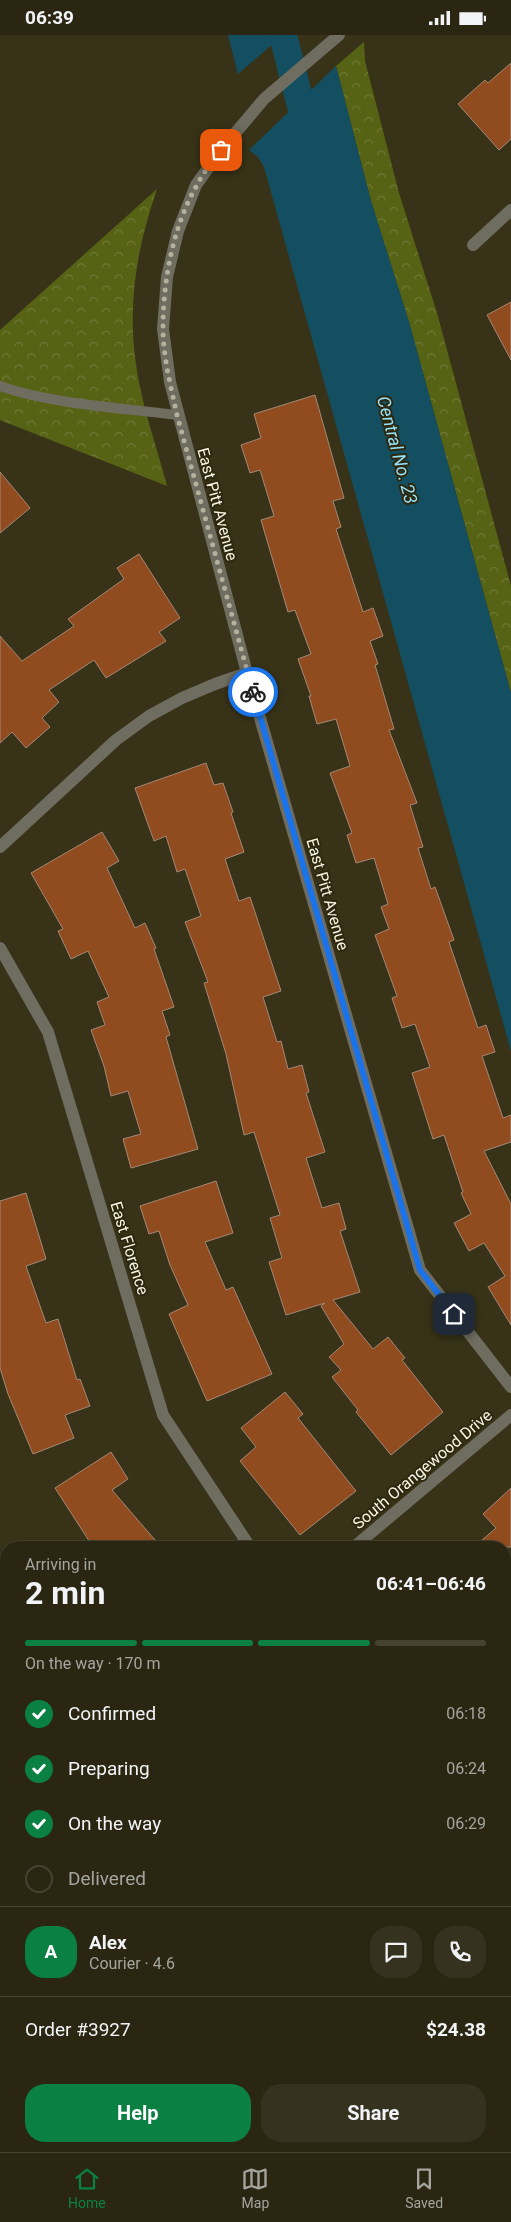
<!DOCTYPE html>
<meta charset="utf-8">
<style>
body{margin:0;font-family:Roboto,sans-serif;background:#363220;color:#f1f3f6;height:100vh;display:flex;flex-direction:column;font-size:19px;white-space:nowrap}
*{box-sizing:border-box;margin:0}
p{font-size:16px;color:#a5a59f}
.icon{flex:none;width:28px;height:28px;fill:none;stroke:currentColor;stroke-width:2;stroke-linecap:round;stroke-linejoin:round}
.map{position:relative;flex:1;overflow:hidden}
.details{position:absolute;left:0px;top:1506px;width:511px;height:611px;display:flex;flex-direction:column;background:#2a2612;border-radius:20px 20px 0 0;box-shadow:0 1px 4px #0004,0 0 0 1px #464332}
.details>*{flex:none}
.pin{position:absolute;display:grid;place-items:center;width:42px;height:42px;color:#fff;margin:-21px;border-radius:10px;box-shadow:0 2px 8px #0006}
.courier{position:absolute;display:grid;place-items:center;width:50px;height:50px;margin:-25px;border:4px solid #1a73e8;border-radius:50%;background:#fff;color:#222;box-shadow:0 1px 6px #0007}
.head em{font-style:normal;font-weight:700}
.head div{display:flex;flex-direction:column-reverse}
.head{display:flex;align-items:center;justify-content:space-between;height:85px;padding:0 25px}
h1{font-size:32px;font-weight:700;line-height:38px}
.bar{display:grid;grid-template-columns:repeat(4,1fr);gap:8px 5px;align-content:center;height:60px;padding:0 25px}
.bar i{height:6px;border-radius:4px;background:#464332}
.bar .selected{background:#0b8043}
.bar p{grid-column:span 4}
.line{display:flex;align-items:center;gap:12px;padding:0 25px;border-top:1px solid #464332}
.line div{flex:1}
.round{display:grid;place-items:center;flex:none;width:52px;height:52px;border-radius:20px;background:#363220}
ol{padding:0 25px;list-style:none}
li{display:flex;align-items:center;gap:15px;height:55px}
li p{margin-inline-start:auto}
li .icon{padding:5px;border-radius:50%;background:#0b8043;color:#fff;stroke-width:4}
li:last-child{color:#a5a59f}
li i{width:28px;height:28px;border:2px solid #464332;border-radius:50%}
.primary-button{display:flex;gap:10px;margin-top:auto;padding:10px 25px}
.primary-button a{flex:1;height:58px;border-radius:20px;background:#0b8043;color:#fff;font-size:20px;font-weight:700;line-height:58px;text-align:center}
.primary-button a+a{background:#363220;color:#f1f3f6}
.status{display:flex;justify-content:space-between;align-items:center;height:35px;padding:0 25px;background:#2a2612;direction:ltr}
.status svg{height:14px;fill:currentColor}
.tabs{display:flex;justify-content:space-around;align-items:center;height:70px;border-top:1px solid #464332;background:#2a2612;font-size:14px;color:#a5a59f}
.tabs a{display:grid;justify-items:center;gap:2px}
.tabs .selected{color:#0b8043}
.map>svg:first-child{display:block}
.grass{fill:url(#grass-tufts)}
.park{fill:url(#park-crowns)}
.water{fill:#134f60}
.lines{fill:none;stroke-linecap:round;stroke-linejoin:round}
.canal{stroke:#134f60;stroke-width:28}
.building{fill:#904c1e;stroke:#a48878}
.lane{stroke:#6f6c60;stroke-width:10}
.street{stroke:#6f6c60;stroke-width:12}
.done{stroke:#b5b19d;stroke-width:5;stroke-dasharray:0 9}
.route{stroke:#1a73e8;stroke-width:6}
.labels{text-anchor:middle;stroke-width:4;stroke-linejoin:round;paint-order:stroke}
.street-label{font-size:16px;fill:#f8f5e5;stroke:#2e280e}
.water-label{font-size:18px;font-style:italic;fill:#95e1fa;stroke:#2e280e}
</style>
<div class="status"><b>06:39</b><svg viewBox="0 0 49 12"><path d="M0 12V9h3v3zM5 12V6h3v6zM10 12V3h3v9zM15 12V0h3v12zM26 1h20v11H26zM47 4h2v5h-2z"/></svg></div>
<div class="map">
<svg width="511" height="2117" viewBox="0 0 511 2117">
<defs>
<pattern id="grass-tufts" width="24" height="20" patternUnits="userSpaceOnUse" patternTransform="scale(1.25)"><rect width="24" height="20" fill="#566214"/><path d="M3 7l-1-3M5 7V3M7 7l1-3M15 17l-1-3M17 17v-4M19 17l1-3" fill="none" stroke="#6f7936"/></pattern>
<pattern id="park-crowns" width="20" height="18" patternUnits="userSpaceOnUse" patternTransform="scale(1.25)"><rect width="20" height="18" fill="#566214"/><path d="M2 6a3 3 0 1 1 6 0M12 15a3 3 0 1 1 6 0" fill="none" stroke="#6f7936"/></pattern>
</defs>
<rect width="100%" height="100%" fill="#383318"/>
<path class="grass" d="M354 2111H447L452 2117H348Z"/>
<g class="park">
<path d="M364 7 365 26 399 158 437 278 511 551V658L409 287 371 166 336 31Z"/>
<path d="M157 154C138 209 128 264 135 322 140 366 156 409 167 451L0 385V295Z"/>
</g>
<g class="water">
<path d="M228 0H283L238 39Z"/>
<path d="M336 31 371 166 409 287 511 658V1016L264 132 258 122 249 115Z"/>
</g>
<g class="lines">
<path class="canal" d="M283 0 309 103"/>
</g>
<g class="building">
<path d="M511 28V104L499 115 458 69 485 45 488 48Z"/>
<path d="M511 267V325L487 280Z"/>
<path d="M315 360 344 463 333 466 341 492 336 494 363 577 373 573 383 601 370 606 378 629 375 630 394 694 389 695 417 768 410 770 423 812 418 813 431 854 435 852 454 905 449 907 478 993 486 990 495 1017 482 1021 503 1083 511 1080V1107L484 1116 511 1169V1290L488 1252 505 1241 484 1208 469 1216 454 1188 471 1179 461 1158 463 1157 444 1100 433 1104 412 1038 430 1032 415 989 402 993 392 963 397 961 375 900 389 894 381 872 388 869 374 823 356 828 347 800 352 798 330 738 350 731 336 684 317 689 309 661H311L298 624 311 619 295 575 288 577 261 485 274 481 260 435 250 438 241 410 261 403 254 379Z"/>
<path d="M0 437 30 473 0 498Z"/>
<path d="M139 519 180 583 159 597 166 606 106 643 94 625 49 655 59 667 42 683 50 692 26 713 12 697 0 708V601L22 626 74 591 68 584 124 544 117 533Z"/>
<path d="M206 728 214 750 223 748 233 777 231 778 244 817 225 824 239 866 250 862 281 956 263 962 277 1007 281 1006 288 1034 302 1030 309 1057 306 1058 325 1117 306 1123 322 1173 339 1168 346 1194 340 1196 360 1257 333 1265 373 1314 388 1302 405 1323 402 1325 443 1377 391 1420 356 1377 358 1375 332 1342 341 1335 329 1322 344 1309 321 1271 325 1268 286 1280 269 1227 282 1223 270 1183 280 1180 254 1097 244 1100 226 1019 204 948 208 947 185 887 201 881 185 834 177 837 166 801 154 806 135 753Z"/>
<path d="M102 797 119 826 107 833 135 893 145 888 156 913 154 914 174 972 162 976 170 1000 166 1002 198 1114 131 1133 123 1104 141 1099 128 1056 111 1061 104 1031 91 995 105 990 97 967 109 962 88 916 71 924 58 896 63 894 31 838Z"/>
<path d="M216 1146 233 1198 205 1207 226 1255 233 1252 272 1339 207 1366 169 1279 188 1270 170 1230 159 1196 149 1199 140 1171Z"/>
<path d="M26 1158 46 1224 26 1231 46 1288 58 1284 77 1345 80 1344 90 1371 65 1380 74 1403 33 1419 8 1359 0 1333V1166Z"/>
<path d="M285 1357 303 1379 298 1383 356 1456 300 1500 240 1426 256 1412 241 1393Z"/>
<path d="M111 1417 128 1444 112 1455 161 1512H93L55 1453Z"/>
<path d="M511 1453V1512H474L496 1493 483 1479Z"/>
</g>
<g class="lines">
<path class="lane" d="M0 351C50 369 123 373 177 380"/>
<g class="street">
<path d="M339 0 264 64 221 115 196 150 178 196 167 242 163 294 170 347 247 638 420 1235 511 1352"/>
<path d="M473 210 511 175"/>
<path d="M0 812 116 705 149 681 182 663 215 649 247 638"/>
<path d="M0 913 48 997 163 1380 250 1512"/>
<path d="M354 1512 511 1380"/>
<path d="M0 1680 6 1687"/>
<path d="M505 1784 511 1779"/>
<path d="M505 1948 511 1955"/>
<path d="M0 2064 6 2060"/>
</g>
</g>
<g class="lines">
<path class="done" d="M221 115C213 126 203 138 197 150 173 191 163 246 163 293 163 322 171 352 177 380L253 657"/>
<path class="route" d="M253 657 420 1235 454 1279"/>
</g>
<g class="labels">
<g class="street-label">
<text transform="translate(218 469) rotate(75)" y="6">East Pitt Avenue</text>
<text transform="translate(328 859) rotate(74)" y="6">East Pitt Avenue</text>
<text transform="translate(130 1213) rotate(73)" y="6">East Florence</text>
<text transform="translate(422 1434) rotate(-40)" y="6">South Orangewood Drive</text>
</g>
<g class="water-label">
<text transform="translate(397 415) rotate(75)" y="6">Central No. 23</text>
</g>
</g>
</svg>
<div class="pin" style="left:221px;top:115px;background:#ea580c"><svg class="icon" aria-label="bag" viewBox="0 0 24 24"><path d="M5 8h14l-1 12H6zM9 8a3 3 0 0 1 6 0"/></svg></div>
<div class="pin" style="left:454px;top:1279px;background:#1f2937"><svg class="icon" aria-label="home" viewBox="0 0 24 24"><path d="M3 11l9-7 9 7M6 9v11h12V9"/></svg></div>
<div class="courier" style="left:253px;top:657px"><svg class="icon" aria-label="bike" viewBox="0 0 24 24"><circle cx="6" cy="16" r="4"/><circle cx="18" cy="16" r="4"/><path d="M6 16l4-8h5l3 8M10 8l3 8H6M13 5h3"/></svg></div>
<section class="details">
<div class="head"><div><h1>2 min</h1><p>Arriving in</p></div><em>06:41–06:46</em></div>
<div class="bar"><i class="selected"></i><i class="selected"></i><i class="selected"></i><i></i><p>On the way · 170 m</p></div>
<ol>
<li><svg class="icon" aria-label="check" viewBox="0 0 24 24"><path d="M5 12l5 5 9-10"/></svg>Confirmed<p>06:18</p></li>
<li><svg class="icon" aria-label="check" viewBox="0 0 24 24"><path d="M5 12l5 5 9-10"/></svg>Preparing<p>06:24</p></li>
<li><svg class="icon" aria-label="check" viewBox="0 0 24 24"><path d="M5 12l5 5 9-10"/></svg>On the way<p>06:29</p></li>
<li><i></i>Delivered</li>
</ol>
<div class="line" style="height:90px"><b class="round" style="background:#0b8043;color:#fff">A</b><div><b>Alex</b><p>Courier · 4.6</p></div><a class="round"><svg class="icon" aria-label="chat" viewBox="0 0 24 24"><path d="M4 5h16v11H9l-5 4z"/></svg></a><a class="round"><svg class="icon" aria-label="phone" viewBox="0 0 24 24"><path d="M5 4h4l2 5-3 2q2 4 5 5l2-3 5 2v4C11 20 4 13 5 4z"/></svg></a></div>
<div class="line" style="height:65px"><div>Order #3927</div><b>$24.38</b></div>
<div class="primary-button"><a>Help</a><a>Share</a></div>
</section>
</div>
<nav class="tabs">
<a class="selected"><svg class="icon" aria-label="home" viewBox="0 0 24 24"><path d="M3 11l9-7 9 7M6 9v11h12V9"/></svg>Home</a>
<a><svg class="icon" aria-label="map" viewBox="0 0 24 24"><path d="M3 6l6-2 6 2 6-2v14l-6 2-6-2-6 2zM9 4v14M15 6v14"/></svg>Map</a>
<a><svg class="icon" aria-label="saved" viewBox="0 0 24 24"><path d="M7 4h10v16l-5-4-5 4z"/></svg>Saved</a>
</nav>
